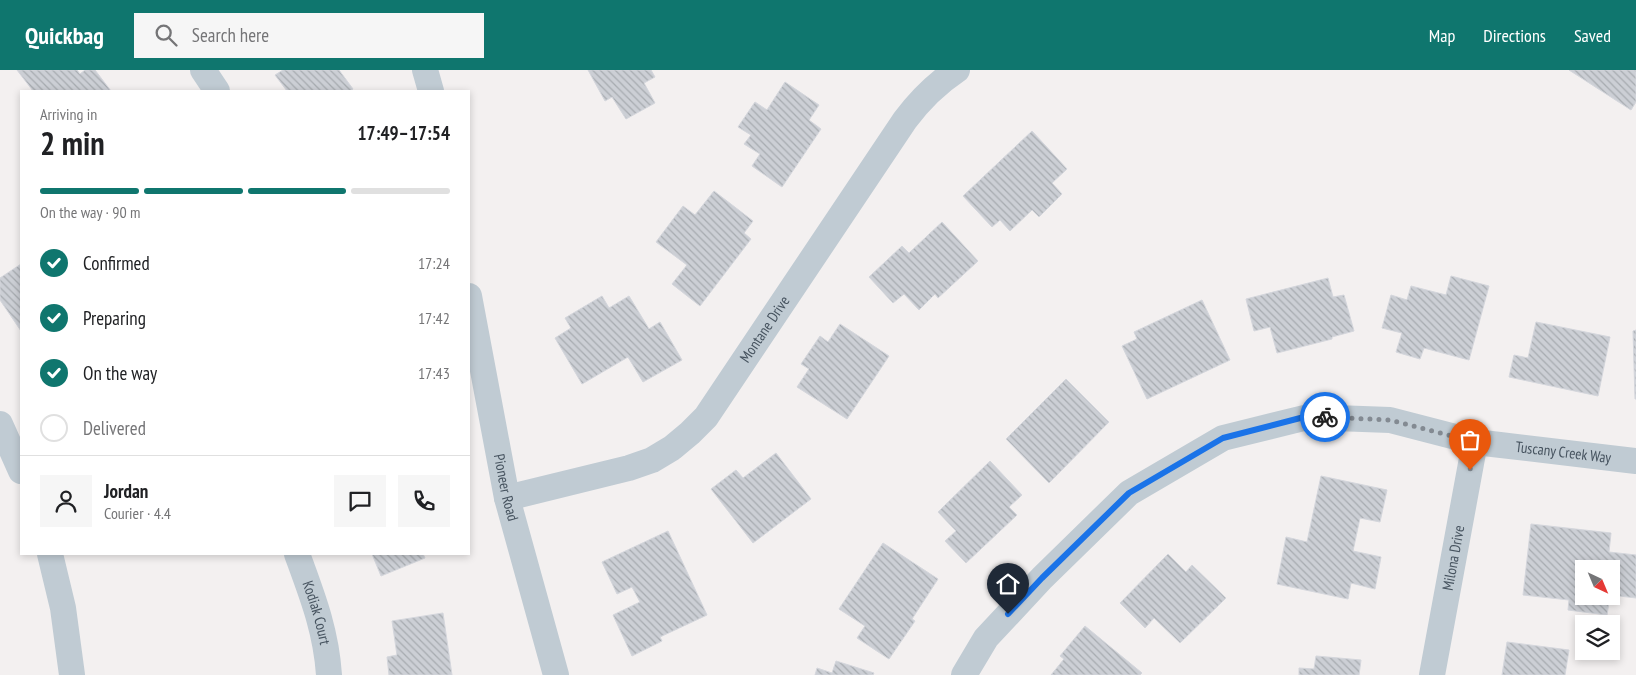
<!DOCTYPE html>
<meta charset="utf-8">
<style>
body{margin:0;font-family:"PT Sans Narrow",sans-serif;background:#f6f6f6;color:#202124;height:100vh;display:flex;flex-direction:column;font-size:19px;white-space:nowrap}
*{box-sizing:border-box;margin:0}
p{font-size:16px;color:#757577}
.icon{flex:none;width:28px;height:28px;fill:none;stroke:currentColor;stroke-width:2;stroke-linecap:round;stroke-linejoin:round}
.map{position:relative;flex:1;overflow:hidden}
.side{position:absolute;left:20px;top:20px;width:450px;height:465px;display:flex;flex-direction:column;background:#fff;border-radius:0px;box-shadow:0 2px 8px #0003}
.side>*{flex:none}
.needle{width:32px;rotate:136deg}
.tools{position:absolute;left:1575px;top:490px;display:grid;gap:10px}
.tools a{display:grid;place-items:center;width:45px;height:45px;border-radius:0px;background:#fff;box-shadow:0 2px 8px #0003;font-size:25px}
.pin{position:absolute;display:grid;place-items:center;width:42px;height:42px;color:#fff;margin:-51px -21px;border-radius:50% 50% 50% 0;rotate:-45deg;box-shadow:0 0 5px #0007}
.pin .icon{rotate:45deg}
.courier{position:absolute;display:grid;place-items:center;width:50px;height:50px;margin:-25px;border:4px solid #1a73e8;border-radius:50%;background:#fff;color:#222;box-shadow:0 1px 6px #0007}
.head em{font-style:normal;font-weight:600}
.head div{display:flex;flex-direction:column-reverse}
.head{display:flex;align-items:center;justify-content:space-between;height:85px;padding:0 20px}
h1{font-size:32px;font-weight:600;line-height:38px}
.bar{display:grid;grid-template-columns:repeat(4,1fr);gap:8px 5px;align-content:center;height:60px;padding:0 20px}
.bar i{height:6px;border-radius:4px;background:#e0e0e0}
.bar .active{background:#0f766e}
.bar p{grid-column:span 4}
.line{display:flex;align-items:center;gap:12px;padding:0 20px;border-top:1px solid #e0e0e0}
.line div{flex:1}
.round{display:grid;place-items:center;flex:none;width:52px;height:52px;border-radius:0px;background:#f6f6f6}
ol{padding:0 20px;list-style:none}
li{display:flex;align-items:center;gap:15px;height:55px}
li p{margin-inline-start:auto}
li .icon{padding:5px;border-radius:50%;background:#0f766e;color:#fff;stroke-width:4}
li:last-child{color:#757577}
li i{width:28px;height:28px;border:2px solid #e0e0e0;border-radius:50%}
header{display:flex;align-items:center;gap:30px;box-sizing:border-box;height:70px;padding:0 25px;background:#0f766e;color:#fff}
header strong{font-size:24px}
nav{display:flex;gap:28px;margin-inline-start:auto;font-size:18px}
.search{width:350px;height:45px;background:#f6f6f6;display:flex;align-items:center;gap:12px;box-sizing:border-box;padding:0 18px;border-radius:0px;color:#757577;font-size:19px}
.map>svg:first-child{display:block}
.building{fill:url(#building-back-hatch);stroke:#d4d6dc}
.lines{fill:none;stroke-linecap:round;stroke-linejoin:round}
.minor{stroke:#c0cbd3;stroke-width:26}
.done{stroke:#838a92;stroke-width:5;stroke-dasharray:0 9}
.route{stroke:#1a73e8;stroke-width:6}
.labels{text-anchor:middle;stroke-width:4;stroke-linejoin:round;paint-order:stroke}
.street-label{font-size:15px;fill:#46535f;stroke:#fff}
</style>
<header>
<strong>Quickbag</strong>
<div class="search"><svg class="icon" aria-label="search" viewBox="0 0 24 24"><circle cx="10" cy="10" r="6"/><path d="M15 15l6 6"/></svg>Search here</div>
<nav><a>Map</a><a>Directions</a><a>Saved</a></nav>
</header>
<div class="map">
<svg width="1636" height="605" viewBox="0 0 1636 605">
<defs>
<pattern id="building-back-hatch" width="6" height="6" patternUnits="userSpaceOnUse" patternTransform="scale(1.25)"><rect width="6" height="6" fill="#cccfd5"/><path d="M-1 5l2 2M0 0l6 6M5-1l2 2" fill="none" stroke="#a7abb0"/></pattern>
</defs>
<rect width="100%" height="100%" fill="#f3f0f0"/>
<g class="building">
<path d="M17 0H77L80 4 85 0H95L111 21H33Z"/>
<path d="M283 0H339L353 19 350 21H287L275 5Z"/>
<path d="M588 0H651L655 7 644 13 655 33 626 49 612 27 605 31Z"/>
<path d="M1569 0H1636V32L1631 40Z"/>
<path d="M785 12 819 35 809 50 821 59 782 117 752 96 760 84 744 74 751 65 738 57 755 32 767 40Z"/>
<path d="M1032 61 1067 99 1052 113 1062 124 1039 147 1032 140 1010 161 1000 150 992 157 963 126Z"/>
<path d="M714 121 753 151 744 163 751 169 700 236 672 214 687 195 656 172 683 136 695 145Z"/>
<path d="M942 152 978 191 938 228 935 224 919 240 904 224 893 233 869 207 902 176 909 183Z"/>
<path d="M21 194V261L0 230V208Z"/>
<path d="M1451 206 1489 216 1469 290 1424 278 1420 289 1396 282 1402 263 1382 258 1391 225 1407 230 1411 216 1446 225Z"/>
<path d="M1328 208 1333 227 1344 225 1354 261 1332 267V269L1277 283 1270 257 1254 261 1246 229Z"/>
<path d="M602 226 609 238 629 226 649 259 660 252 682 290 643 312 628 287 582 314 555 268 571 258 565 248Z"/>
<path d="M1202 230 1230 290 1147 329 1122 276 1137 269 1134 262Z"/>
<path d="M1536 252 1610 267 1598 326 1509 307 1514 285 1528 288Z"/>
<path d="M840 254 889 286 847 349 797 317 809 299 801 294 820 266 828 272Z"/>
<path d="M1636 260V329H1635L1633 261Z"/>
<path d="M1066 309 1109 352 1049 413 1006 369Z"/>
<path d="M776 383 811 429 753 473 711 419 736 400 743 408Z"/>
<path d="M990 391 1022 425 1009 437 1017 445 966 493 945 471 956 461 938 442Z"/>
<path d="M1321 406 1387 420 1380 452 1360 448 1353 481 1381 487 1375 519 1351 513 1348 529 1277 514 1286 467 1307 472Z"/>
<path d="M1531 454 1611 463 1609 482 1636 485V528L1611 525V499H1584V526H1610L1607 545 1568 540 1569 530 1523 525Z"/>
<path d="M668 461 707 545 660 567 662 571 632 586 613 545 640 532 632 517 617 524 602 492Z"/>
<path d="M883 473 938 509 912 549 915 551 889 589 857 568 865 556 839 539Z"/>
<path d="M372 484H423L425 488 381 506Z"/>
<path d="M1168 484 1186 502 1192 495 1226 528 1180 573 1154 548 1145 558 1120 533Z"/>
<path d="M443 543 452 605H389L387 587 397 585 392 551Z"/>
<path d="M1085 556 1142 603 1140 605H1051L1064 589 1060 586Z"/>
<path d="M1507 572 1569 580 1565 605H1502Z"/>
<path d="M1316 586 1361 590 1359 605H1299V598L1314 599Z"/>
<path d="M836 591 874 603 873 605H815L817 598 832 603Z"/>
</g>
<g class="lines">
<g class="minor">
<path d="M203 0 217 21"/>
<path d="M425 0 431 21"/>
<path id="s1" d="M469 226 507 428 556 605"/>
<path d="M0 354 21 401"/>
<path id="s2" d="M507 428 629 398 652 390 672 378 690 363 706 347 905 50C920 30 936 14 957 0"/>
<path d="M50 484 63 538 72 605"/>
<path id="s3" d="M297 484C312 525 326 560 329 605"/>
<path id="s4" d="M964 605 986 568 1042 508 1129 423 1223 368 1308 347 1390 350 1475 372 1636 391"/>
<path id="s5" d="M1432 605 1475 372"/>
</g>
</g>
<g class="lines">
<path class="done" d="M1325 347 1390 350 1475 372 1470 400"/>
<path class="route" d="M1008 544 1042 508 1129 423 1223 368 1308 346 1325 347"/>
</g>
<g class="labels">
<g class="street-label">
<text dy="5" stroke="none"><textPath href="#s2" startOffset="325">Montane Drive</textPath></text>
<text dy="5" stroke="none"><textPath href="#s4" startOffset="702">Tuscany Creek Way</textPath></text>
<text dy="5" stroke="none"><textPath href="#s1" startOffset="195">Pioneer Road</textPath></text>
<text dy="5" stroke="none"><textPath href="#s5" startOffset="119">Milona Drive</textPath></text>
<text dy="5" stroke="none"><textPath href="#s3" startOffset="62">Kodiak Court</textPath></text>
</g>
</g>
</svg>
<div class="tools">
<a><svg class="needle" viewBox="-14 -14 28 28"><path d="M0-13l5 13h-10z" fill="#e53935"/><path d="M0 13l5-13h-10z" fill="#757577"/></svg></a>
<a><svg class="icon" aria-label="layers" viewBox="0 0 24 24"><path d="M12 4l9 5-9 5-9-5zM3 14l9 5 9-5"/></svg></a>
</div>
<div class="pin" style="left:1470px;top:400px;background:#ea580c"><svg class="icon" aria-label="bag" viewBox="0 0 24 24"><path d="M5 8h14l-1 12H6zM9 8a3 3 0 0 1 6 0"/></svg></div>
<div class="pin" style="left:1008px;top:544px;background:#1f2937"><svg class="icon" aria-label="home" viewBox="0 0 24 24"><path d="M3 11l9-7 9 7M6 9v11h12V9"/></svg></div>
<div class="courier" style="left:1325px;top:347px"><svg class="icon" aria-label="bike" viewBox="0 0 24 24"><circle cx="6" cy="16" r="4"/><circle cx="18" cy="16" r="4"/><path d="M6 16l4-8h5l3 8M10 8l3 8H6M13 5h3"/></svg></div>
<section class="side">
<div class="head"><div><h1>2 min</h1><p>Arriving in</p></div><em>17:49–17:54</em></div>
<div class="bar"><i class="active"></i><i class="active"></i><i class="active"></i><i></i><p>On the way · 90 m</p></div>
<ol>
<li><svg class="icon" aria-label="check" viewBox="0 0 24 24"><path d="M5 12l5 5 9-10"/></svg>Confirmed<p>17:24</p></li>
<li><svg class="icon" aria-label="check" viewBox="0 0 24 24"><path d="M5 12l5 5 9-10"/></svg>Preparing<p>17:42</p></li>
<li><svg class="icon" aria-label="check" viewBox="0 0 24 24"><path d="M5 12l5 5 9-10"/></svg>On the way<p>17:43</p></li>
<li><i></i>Delivered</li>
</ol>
<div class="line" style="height:90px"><a class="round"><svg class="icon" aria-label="person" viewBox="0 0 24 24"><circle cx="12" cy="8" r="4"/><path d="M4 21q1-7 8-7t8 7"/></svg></a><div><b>Jordan</b><p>Courier · 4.4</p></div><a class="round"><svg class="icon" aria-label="chat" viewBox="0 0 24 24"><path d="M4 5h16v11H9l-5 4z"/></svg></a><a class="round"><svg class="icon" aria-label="phone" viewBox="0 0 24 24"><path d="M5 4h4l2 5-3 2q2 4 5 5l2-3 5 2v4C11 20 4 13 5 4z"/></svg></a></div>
</section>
</div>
